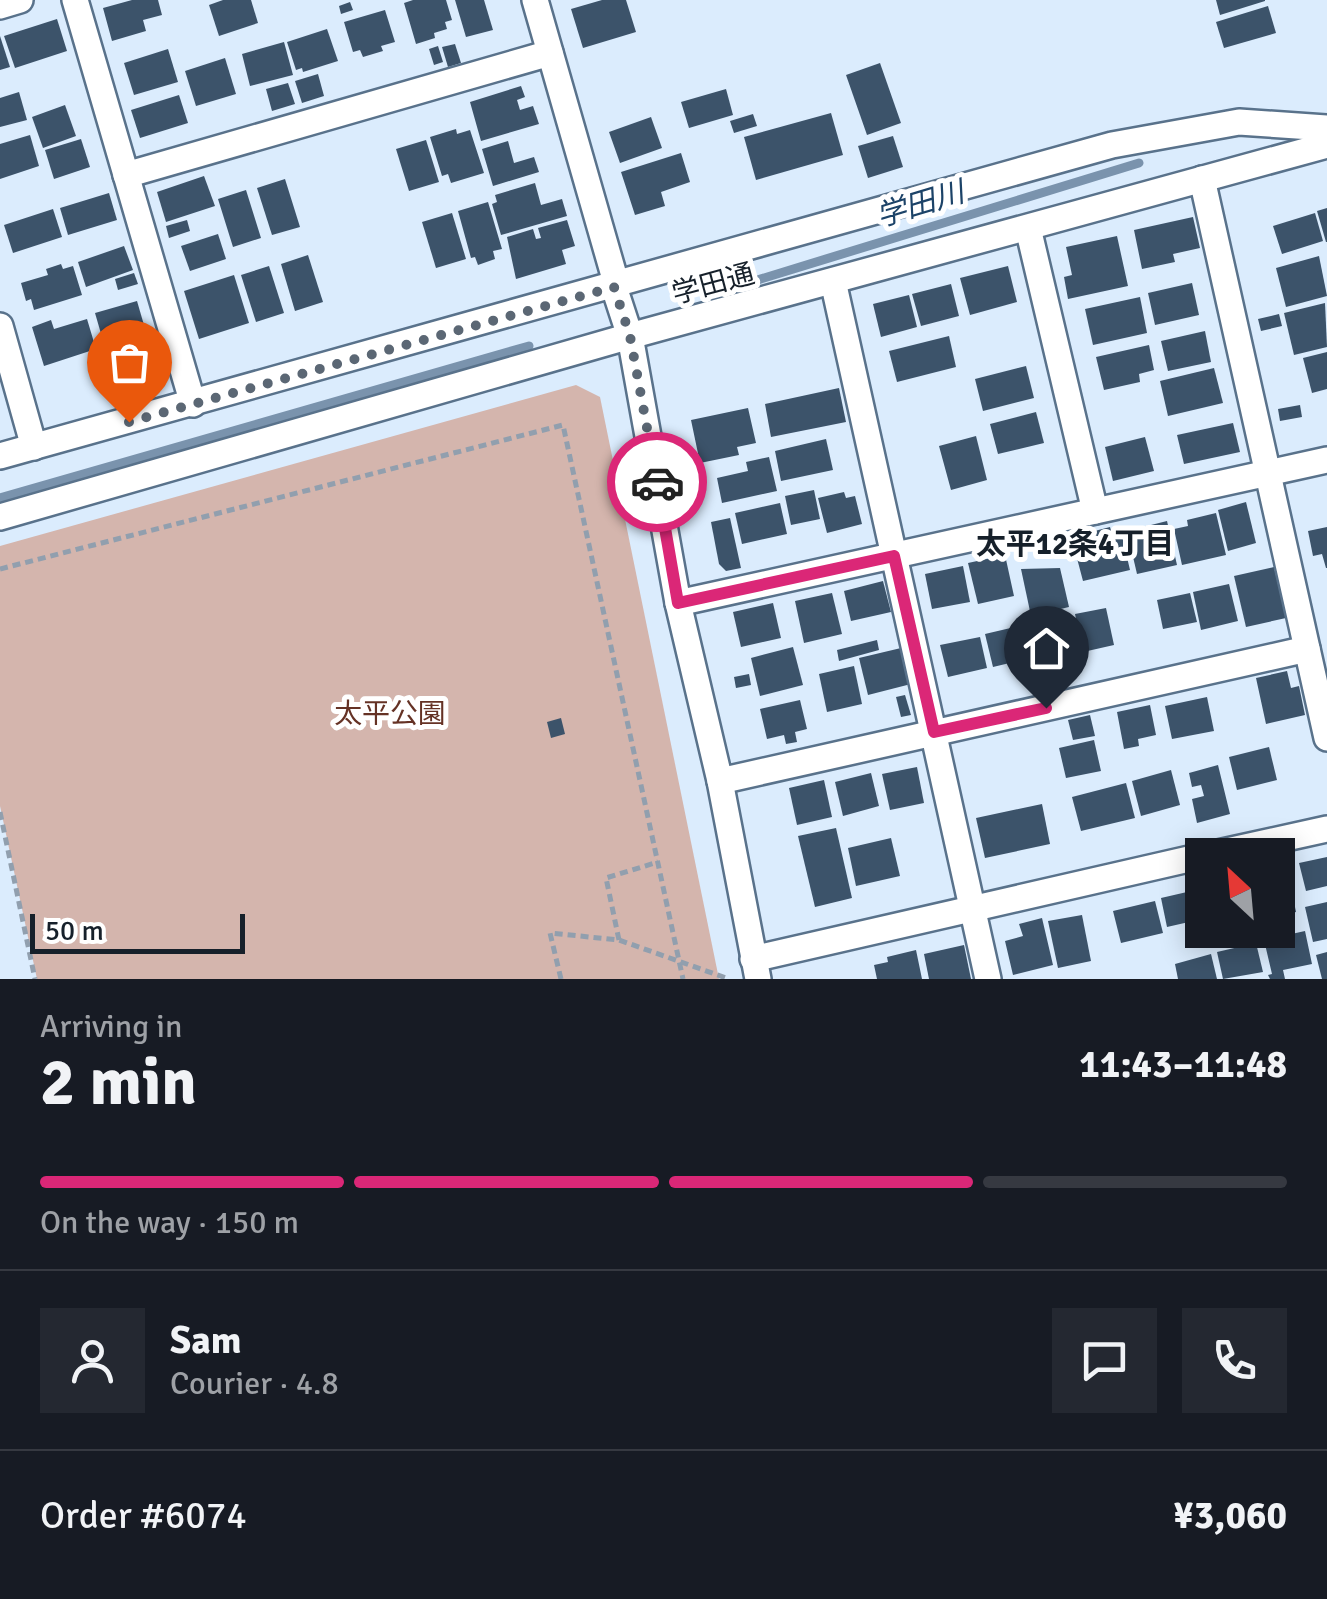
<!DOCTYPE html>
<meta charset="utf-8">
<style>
body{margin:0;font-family:Signika,"Noto Sans JP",sans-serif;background:#242831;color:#f1f3f6;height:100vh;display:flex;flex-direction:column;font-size:38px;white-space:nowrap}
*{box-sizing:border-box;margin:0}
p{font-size:32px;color:#9ea1a6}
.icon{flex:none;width:55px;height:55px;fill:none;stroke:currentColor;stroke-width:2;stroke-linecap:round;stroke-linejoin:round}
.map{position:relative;height:979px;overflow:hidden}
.drawer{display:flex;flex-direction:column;background:#171b24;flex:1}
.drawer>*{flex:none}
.needle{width:65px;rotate:334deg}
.controls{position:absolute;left:1185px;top:838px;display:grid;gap:20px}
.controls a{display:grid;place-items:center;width:110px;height:110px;border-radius:0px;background:#171b24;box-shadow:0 5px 25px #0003;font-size:50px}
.scale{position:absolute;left:30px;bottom:25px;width:215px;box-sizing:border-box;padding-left:10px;border:5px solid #16202a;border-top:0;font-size:28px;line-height:35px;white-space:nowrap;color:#16202a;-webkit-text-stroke:8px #fff;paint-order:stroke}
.pin{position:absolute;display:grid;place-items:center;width:85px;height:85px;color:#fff;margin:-102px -42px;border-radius:50% 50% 50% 0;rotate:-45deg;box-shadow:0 0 10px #0007}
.pin .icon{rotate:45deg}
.courier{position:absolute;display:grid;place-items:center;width:100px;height:100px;margin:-50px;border:8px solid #db2777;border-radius:50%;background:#fff;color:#222;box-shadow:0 2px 12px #0007}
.summary em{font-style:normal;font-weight:700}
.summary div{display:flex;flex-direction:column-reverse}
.summary{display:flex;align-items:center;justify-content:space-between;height:170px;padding:0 40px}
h1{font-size:65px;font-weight:700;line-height:75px}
.bar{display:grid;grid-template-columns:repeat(4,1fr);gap:15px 10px;align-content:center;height:120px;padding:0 40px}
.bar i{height:12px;border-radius:8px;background:#363941}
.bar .selected{background:#db2777}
.bar p{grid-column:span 4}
.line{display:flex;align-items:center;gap:25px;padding:0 40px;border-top:2px solid #363941}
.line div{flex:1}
.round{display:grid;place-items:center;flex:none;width:105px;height:105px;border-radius:0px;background:#242831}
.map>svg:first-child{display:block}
.green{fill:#d4b5ad}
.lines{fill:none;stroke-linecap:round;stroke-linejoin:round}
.stream{stroke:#7a93ad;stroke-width:9}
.building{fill:#3c536a}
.street-casing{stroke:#59728b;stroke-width:30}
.path{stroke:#919fae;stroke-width:5;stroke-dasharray:8 5;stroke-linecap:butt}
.street{stroke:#fff;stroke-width:25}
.done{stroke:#5b6774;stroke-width:10;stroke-dasharray:0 18}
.route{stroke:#db2777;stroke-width:12}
.labels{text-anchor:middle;stroke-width:10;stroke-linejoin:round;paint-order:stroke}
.street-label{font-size:28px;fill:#16202a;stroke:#fff}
.park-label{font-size:28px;fill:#653225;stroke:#fff}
.water-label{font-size:30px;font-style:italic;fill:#1c4368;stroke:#fff}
.neighbourhood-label{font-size:30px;font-weight:bold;fill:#16202a;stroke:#fff}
</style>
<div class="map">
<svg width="1327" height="979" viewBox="0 0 1327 979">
<rect width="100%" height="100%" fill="#dbecfd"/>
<path class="green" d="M576 385 600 397 719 979H37L0 806V546Z"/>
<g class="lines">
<g class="stream">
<path d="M715 293 1139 163"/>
<path d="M0 498 529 346"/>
</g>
</g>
<g class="building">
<path d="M132 0H158L162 15 143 20 146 31 112 41 103 8Z"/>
<path d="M223 0H251L258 23 219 36 209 5Z"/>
<path d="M413 0H446L452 20 445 22 447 29 434 33 435 38 416 44 404 3Z"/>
<path d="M455 0H484L493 30 466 37Z"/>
<path d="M602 0H626L636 32 583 48 571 9Z"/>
<path d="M1216 0H1265V1L1220 15Z"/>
<path d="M350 2 353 10 341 14 339 6Z"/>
<path d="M1268 6 1276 33 1224 48 1216 22Z"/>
<path d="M385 10 395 42 381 46 383 51 363 57 360 50 353 52 344 22Z"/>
<path d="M57 19 67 51 15 68 4 36Z"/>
<path d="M327 29 338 61 303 72 302 68 296 70 287 42Z"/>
<path d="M0 36 10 67 0 70Z"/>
<path d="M284 42 293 75 250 86 242 54Z"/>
<path d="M455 44 461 63 448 67 442 47Z"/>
<path d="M438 46 443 62 434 65 429 49Z"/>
<path d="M168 49 178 82 134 95 124 63Z"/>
<path d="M225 58 236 94 196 106 185 71Z"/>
<path d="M880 63 901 123 867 135 846 75Z"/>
<path d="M318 74 324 96 302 103 295 81Z"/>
<path d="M288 83 295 104 272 111 266 89Z"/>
<path d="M521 86 525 97 517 100 520 110 533 106 539 124 481 141 470 102Z"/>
<path d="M726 89 733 115 689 128 681 102Z"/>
<path d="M19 92 27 120 0 127V98Z"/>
<path d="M179 95 188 123 140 138 131 110Z"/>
<path d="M65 105 76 136 43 148 32 117Z"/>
<path d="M831 113 843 155 756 180 744 137Z"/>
<path d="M753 114 757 126 734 133 730 121Z"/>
<path d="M651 117 662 148 620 163 609 132Z"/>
<path d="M456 129 457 134 470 130 484 173 451 183 448 174 442 176 430 137Z"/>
<path d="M30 135 39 166 0 179V144Z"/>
<path d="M893 136 903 167 868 178 858 146Z"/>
<path d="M81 139 90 167 54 179 45 150Z"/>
<path d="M426 140 439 182 409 191 396 149Z"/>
<path d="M508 141 514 163 534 157 539 172 493 186 482 149Z"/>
<path d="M681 153 690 182 661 192 665 206 635 215 621 172Z"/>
<path d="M204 176 215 206 166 222 157 192Z"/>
<path d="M285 179 300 227 272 235 257 188Z"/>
<path d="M535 183 541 205 562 199 567 216 501 235 492 204 497 202 495 195Z"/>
<path d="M246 190 261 238 233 247 218 199Z"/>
<path d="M109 193 117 220 68 235 60 208Z"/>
<path d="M488 202 502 249 493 251 495 259 478 265 475 257 471 258 458 211Z"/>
<path d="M1327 208V242H1326L1317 211Z"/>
<path d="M53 209 62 237 13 253 4 225Z"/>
<path d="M452 213 466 259 436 268 422 222Z"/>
<path d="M1315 213 1323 241 1282 254 1273 226Z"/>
<path d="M1193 217 1200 248 1173 254 1175 262 1142 269 1134 230Z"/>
<path d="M187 220 190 231 169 238 166 226Z"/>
<path d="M567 220 575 246 562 250 566 264 516 279 507 237 533 229 536 239 541 238 538 228Z"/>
<path d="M218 234 226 259 190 271 181 246Z"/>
<path d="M1117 236 1128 286 1068 299 1064 277 1072 275 1066 247Z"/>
<path d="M124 246 133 270 86 287 78 262Z"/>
<path d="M308 255 323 302 295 311 281 264Z"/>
<path d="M1319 256 1327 296 1286 307 1276 268Z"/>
<path d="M61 264 63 269 73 266 82 295 34 310 31 299 26 301 21 283 48 275 46 269Z"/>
<path d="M269 266 284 313 256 322 241 275Z"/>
<path d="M1008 266 1017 302 970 315 960 278Z"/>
<path d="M134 273 138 284 118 290 115 279Z"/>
<path d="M234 275 249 323 199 339 184 291Z"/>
<path d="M1192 283 1199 315 1155 325 1148 293Z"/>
<path d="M951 284 959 316 921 326 912 294Z"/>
<path d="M909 295 917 327 881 337 873 304Z"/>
<path d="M1140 297 1147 333 1093 345 1085 309Z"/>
<path d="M137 301 146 332 104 344 95 313Z"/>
<path d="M1325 303 1327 347 1294 355 1284 313Z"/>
<path d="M1279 314 1282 326 1261 331 1258 319Z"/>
<path d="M87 319 96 349 44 366 32 327 51 320 54 329Z"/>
<path d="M1205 331 1211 362 1168 371 1161 341Z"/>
<path d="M949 336 956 367 897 382 889 351Z"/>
<path d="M1149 345 1154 370 1139 374 1140 382 1104 390 1096 357Z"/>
<path d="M1327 352V389L1312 393 1303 358Z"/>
<path d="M1026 366 1034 398 983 411 975 379Z"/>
<path d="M1214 368 1223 403 1168 416 1160 381Z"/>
<path d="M839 388 846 422 771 437 765 404Z"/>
<path d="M1300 405 1302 417 1280 421 1278 409Z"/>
<path d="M748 408 756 443 737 447 739 455 700 463 691 420Z"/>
<path d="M1036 412 1044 443 998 454 990 424Z"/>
<path d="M1233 423 1240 452 1184 464 1177 435Z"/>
<path d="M976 436 987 480 951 490 939 446Z"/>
<path d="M1145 437 1154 471 1113 481 1105 447Z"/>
<path d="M826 439 833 470 781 481 775 451Z"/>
<path d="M769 457 777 491 722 503 717 478 748 471 746 462Z"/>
<path d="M814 490 820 519 791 525 785 496Z"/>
<path d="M844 492 846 498 855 496 862 524 827 533 818 498Z"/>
<path d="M1246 502 1256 543 1228 551 1218 510Z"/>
<path d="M780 503 787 534 742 544 735 513Z"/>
<path d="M1216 513 1226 555 1182 565 1174 529 1188 526 1187 520Z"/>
<path d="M730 518 741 568 726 571 719 564 711 522Z"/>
<path d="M1167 521 1177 565 1137 574 1127 531Z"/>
<path d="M1110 527 1113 538 1122 536 1130 570 1083 581 1074 547 1086 545 1083 534Z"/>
<path d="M1327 527V568H1326L1322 554 1313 556 1308 531Z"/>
<path d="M1005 555 1014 596 978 604 968 563Z"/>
<path d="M963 566 970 602 932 609 925 574Z"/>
<path d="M1274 567 1286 618 1246 627 1234 576Z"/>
<path d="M1060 568 1069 607 1031 616 1021 569Z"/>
<path d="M883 581 891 612 851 621 844 591Z"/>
<path d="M1229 584 1238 621 1201 630 1193 592Z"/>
<path d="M832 593 842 634 804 643 795 601Z"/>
<path d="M1190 593 1197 622 1163 629 1157 600Z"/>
<path d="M773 603 781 638 741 647 733 612Z"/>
<path d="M1106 608 1114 645 1083 652 1075 614Z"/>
<path d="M1067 616 1075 653 1038 661 1029 624Z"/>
<path d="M1023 625 1031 658 993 667 985 634Z"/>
<path d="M980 637 987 668 948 677 940 645Z"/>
<path d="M877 640 879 650 839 661 837 650Z"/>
<path d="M793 647 803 685 760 696 751 658Z"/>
<path d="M901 648 911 684 868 695 859 658Z"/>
<path d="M854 666 862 704 827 712 819 674Z"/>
<path d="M1287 671 1291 688 1299 686 1305 715 1266 724 1256 678Z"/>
<path d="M749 674 751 685 736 688 734 677Z"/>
<path d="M905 695 911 715 901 717 896 697Z"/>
<path d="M1207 697 1214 731 1172 739 1165 706Z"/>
<path d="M800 700 807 729 795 732 797 742 786 744 784 735 767 739 760 709Z"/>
<path d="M1150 705 1156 735 1138 739 1139 746 1124 749 1117 712Z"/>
<path d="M1090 715 1095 736 1073 740 1068 720Z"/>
<path d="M561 718 565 734 551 738 547 722Z"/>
<path d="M1094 740 1101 771 1066 778 1059 748Z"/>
<path d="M1269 747 1277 780 1237 790 1229 757Z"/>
<path d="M1218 765 1230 814 1197 823 1192 799 1204 796 1201 785 1192 787 1189 773Z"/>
<path d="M917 767 924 803 890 810 882 774Z"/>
<path d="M1171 770 1180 805 1141 816 1132 781Z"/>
<path d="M871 773 879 806 843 816 835 782Z"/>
<path d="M824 780 832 817 797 825 789 788Z"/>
<path d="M1126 783 1135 818 1081 831 1072 797Z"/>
<path d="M1042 804 1050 844 985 858 976 818Z"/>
<path d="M836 828 852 898 815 907 798 836Z"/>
<path d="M891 838 900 876 856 886 848 848Z"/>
<path d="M1327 857V886L1306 891 1299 863Z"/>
<path d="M1290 882 1296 912 1278 916V884Z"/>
<path d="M1200 889 1202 919 1167 927 1161 898Z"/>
<path d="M1155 901 1163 933 1121 943 1113 911Z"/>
<path d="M1327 902V939L1313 942 1305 907Z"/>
<path d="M1082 915 1091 961 1058 968 1048 921Z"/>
<path d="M1042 918 1053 965 1013 975 1005 941 1023 936 1019 924Z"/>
<path d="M1217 930H1241V932L1219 937Z"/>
<path d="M1305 931 1312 964 1283 970 1285 979H1270L1268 975 1272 974 1264 940Z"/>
<path d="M1256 943 1263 972 1223 979 1217 952Z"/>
<path d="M964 945 971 979H929L924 954Z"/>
<path d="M916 950 922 979H877L874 965 888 962 887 957Z"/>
<path d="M1327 952V979H1322L1316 955Z"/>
<path d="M1211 954 1217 979H1178L1175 964Z"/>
</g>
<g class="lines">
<defs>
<g id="street">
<path d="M75 0 193 404"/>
<path d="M535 0 617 286"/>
<path d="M0 6 20 0"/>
<path d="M126 175 550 53"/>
<path d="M1202 179 1327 738"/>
<path d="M1028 228 1095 511"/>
<path d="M833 281 988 979"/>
<path d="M614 287 630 336 678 603 720 781 758 979"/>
<path d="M0 326 34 447"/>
<path d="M0 456 1112 145 1239 122 1327 128"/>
<path d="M0 517 630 336 1327 145"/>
<path d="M678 603 1327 460"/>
<path d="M720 781 1307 649"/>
<path d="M1209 855 1327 829"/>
<path d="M753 959 1202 856"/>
</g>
</defs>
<use href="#street" class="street-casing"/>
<g class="path">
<path d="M0 569 563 425 683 979"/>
<path d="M0 812 35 979"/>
<path d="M619 940 606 878 658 862"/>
<path d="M561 979 550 933 619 940 729 979"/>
</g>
<use href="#street" class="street"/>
</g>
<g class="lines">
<path class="done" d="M129 422 614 287 630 336 657 482"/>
<path class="route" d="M657 482 678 603 894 556 934 732 1046 708"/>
</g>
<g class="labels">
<g class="street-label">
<text transform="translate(713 283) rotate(-15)" y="10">学田通</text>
</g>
<g class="park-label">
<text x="390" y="723">太平公園</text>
</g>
<g class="water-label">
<text transform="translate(920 204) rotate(-17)" y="10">学田川</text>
</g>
<g class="neighbourhood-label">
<text x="1075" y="554">太平12条4丁目</text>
</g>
</g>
</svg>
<div class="controls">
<a><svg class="needle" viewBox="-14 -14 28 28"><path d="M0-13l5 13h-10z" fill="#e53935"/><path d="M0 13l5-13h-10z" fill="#9ea1a6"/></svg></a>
</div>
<div class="scale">50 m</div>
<div class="pin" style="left:129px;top:422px;background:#ea580c"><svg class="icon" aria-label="bag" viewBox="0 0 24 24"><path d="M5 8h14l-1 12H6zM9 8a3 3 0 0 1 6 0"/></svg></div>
<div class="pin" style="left:1046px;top:708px;background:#1f2937"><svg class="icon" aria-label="home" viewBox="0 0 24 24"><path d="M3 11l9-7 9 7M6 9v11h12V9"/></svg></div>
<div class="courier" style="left:657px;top:482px"><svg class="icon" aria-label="car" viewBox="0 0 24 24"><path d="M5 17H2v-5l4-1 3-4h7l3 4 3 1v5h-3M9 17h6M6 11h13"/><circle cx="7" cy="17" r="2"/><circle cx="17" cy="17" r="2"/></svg></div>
</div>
<section class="drawer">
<div class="summary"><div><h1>2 min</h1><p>Arriving in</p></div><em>11:43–11:48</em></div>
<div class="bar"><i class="selected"></i><i class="selected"></i><i class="selected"></i><i></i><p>On the way · 150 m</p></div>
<div class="line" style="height:180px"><a class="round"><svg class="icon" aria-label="person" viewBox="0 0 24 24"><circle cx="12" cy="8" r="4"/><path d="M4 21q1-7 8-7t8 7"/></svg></a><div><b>Sam</b><p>Courier · 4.8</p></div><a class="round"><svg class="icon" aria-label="chat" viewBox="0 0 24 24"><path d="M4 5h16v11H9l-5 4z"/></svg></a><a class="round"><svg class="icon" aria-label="phone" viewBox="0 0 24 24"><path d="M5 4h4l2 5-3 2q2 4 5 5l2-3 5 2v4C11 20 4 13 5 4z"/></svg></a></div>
<div class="line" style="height:130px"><div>Order #6074</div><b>¥3,060</b></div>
</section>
